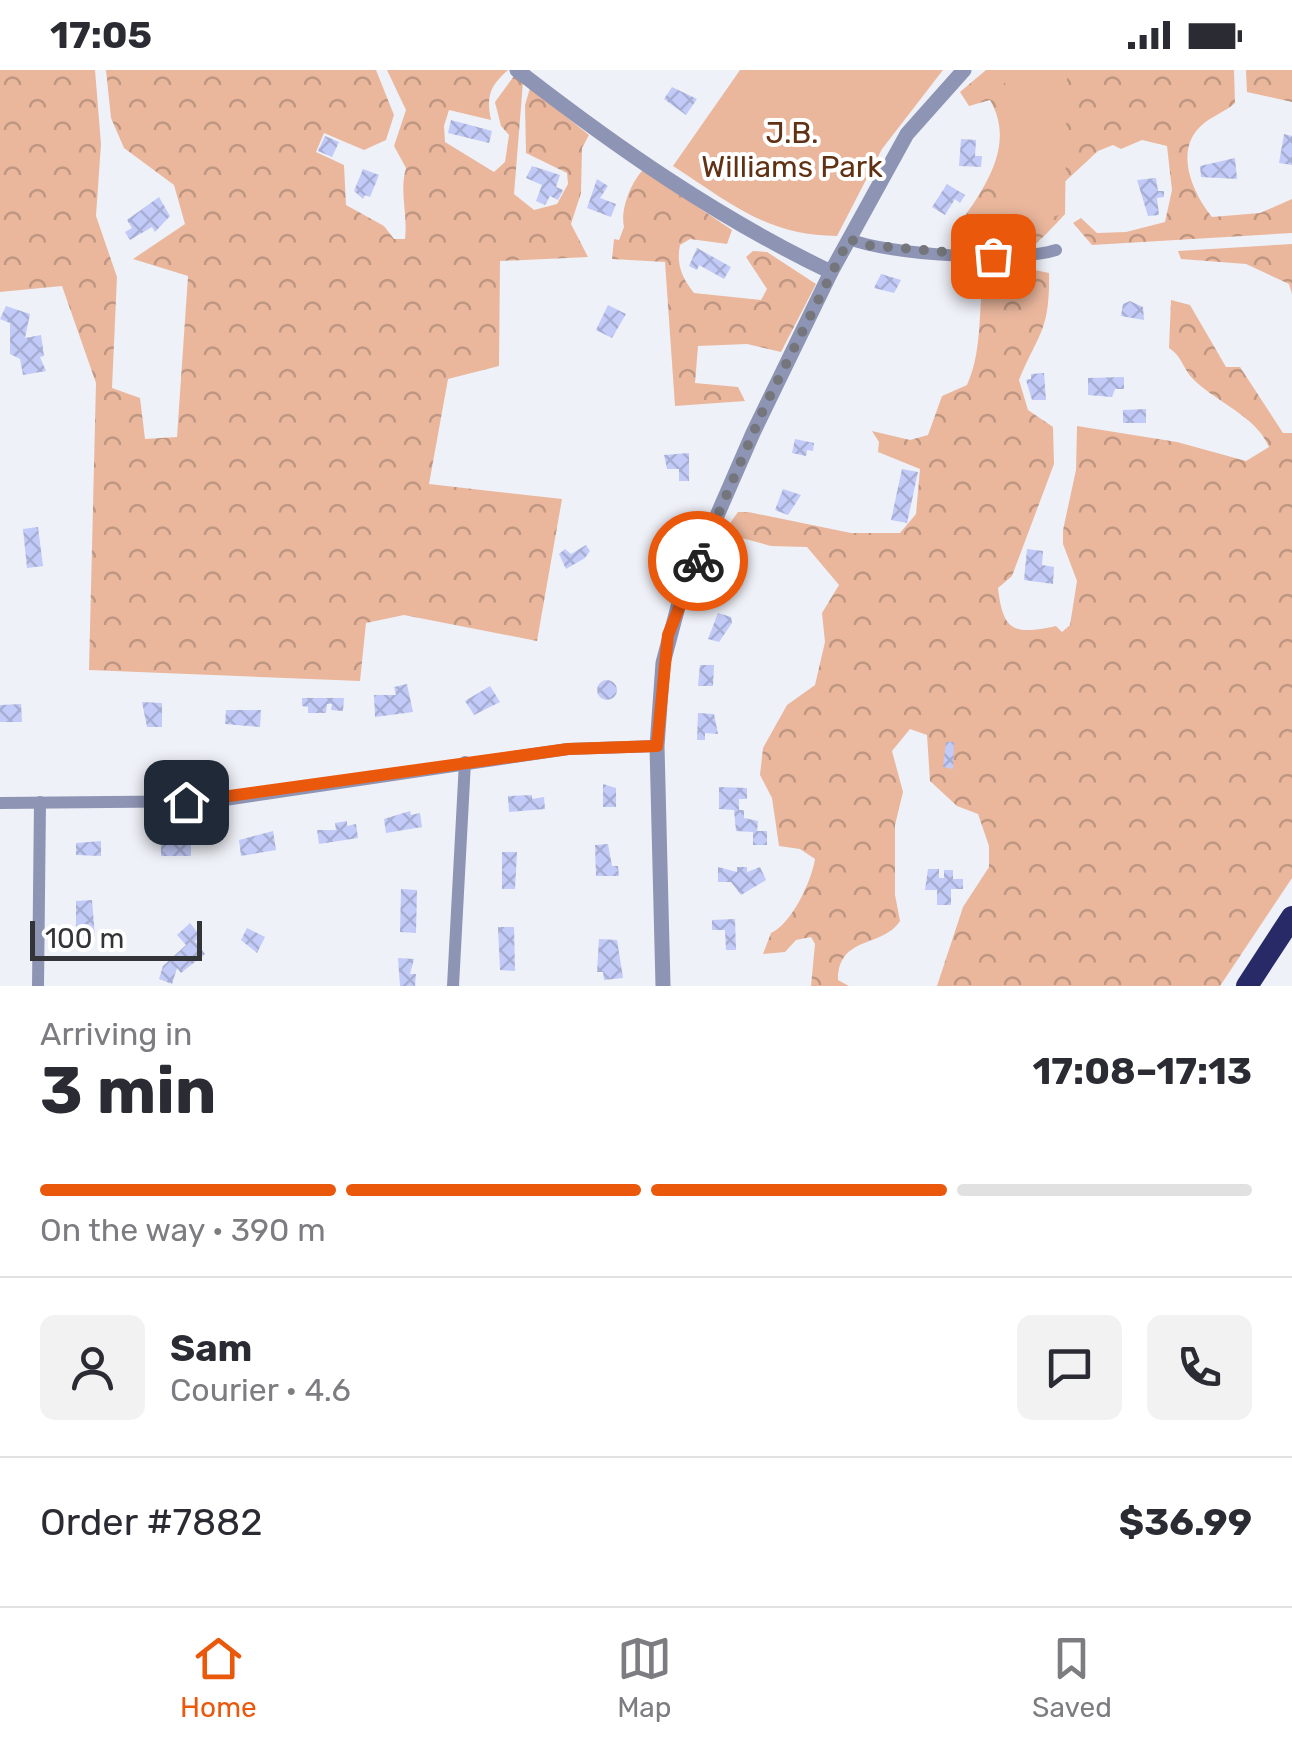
<!DOCTYPE html>
<meta charset="utf-8">
<style>
body{margin:0;font-family:Rubik,sans-serif;background:#f2f2f3;color:#2b2b33;height:100vh;display:flex;flex-direction:column;font-size:38px;white-space:nowrap}
*{box-sizing:border-box;margin:0}
p{font-size:32px;color:#7c7c81}
.icon{flex:none;width:55px;height:55px;fill:none;stroke:currentColor;stroke-width:2;stroke-linecap:round;stroke-linejoin:round}
.map{position:relative;height:916px;overflow:hidden}
.side{display:flex;flex-direction:column;background:#fff;flex:1}
.side>*{flex:none}
.scale{position:absolute;left:30px;bottom:25px;width:172px;box-sizing:border-box;padding-left:10px;border:5px solid #333437;border-top:0;font-size:28px;line-height:35px;white-space:nowrap;color:#333437;-webkit-text-stroke:8px #fff;paint-order:stroke}
.pin{position:absolute;display:grid;place-items:center;width:85px;height:85px;color:#fff;margin:-42px;border-radius:20px;box-shadow:0 5px 15px #0006}
.courier{position:absolute;display:grid;place-items:center;width:100px;height:100px;margin:-50px;border:8px solid #ea580c;border-radius:50%;background:#fff;color:#222;box-shadow:0 2px 12px #0007}
.head em{font-style:normal;font-weight:700}
.head div{display:flex;flex-direction:column-reverse}
.head{display:flex;align-items:center;justify-content:space-between;height:170px;padding:0 40px}
h1{font-size:65px;font-weight:700;line-height:75px}
.bar{display:grid;grid-template-columns:repeat(4,1fr);gap:15px 10px;align-content:center;height:120px;padding:0 40px}
.bar i{height:12px;border-radius:8px;background:#e1e1e2}
.bar .active{background:#ea580c}
.bar p{grid-column:span 4}
.line{display:flex;align-items:center;gap:25px;padding:0 40px;border-top:2px solid #e1e1e2}
.line div{flex:1}
.round{display:grid;place-items:center;flex:none;width:105px;height:105px;border-radius:15px;background:#f2f2f3}
.status{display:flex;justify-content:space-between;align-items:center;height:70px;padding:0 50px;background:#fff;direction:ltr}
.status svg{height:28px;fill:currentColor}
.dock{display:flex;justify-content:space-around;align-items:center;height:140px;border-top:2px solid #e1e1e2;background:#fff;font-size:28px;color:#7c7c81}
.dock a{display:grid;justify-items:center;gap:5px}
.dock .active{color:#ea580c}
.map>svg:first-child{display:block}
.forest{fill:url(#forest-crowns)}
.park{fill:#eab79d}
.building{fill:url(#building-cross-hatch)}
.lines{fill:none;stroke-linecap:round;stroke-linejoin:round}
.minor{stroke:#8e94b4;stroke-width:12}
.tertiary{stroke:#8e94b4;stroke-width:15}
.motorway{stroke:#282a68;stroke-width:22}
.done{stroke:#75767b;stroke-width:10;stroke-dasharray:0 18}
.route{stroke:#ea580c;stroke-width:12}
.labels{text-anchor:middle;stroke-width:8;stroke-linejoin:round;paint-order:stroke}
.park-label{font-size:30px;fill:#613114;stroke:#fff}
</style>
<div class="status"><b>17:05</b><svg viewBox="0 0 49 12"><path d="M0 12V9h3v3zM5 12V6h3v6zM10 12V3h3v9zM15 12V0h3v12zM26 1h20v11H26zM47 4h2v5h-2z"/></svg></div>
<div class="map">
<svg width="1292" height="916" viewBox="0 0 1292 916">
<defs>
<pattern id="forest-crowns" width="20" height="18" patternUnits="userSpaceOnUse" patternTransform="scale(2.5)"><rect width="20" height="18" fill="#eab79d"/><path d="M2 6a3 3 0 1 1 6 0M12 15a3 3 0 1 1 6 0" fill="none" stroke="#be9681"/></pattern>
<pattern id="building-cross-hatch" width="8" height="8" patternUnits="userSpaceOnUse" patternTransform="scale(2.5)"><rect width="8" height="8" fill="#c2caf7"/><path d="M0 0l8 8M0 8l8-8" fill="none" stroke="#a7aed4"/></pattern>
</defs>
<rect width="100%" height="100%" fill="#eff1f8"/>
<g class="forest">
<path d="M0 0H95L101 74 96 146 117 207 112 318 140 328 145 369 177 367 188 206 133 189 185 154 174 115 124 78 111 48 106 0H376L394 45 386 70 364 80 324 63 316 82 344 95 346 135 384 156 394 169H405C408 142 399 123 406 98L394 76 406 40 387 0H508C490 16 486 26 491 50L449 40 444 56 445 72 494 102 505 92 509 65 501 56 495 32 514 6 523 12 514 124 534 140 557 134 568 114 567 103 526 83 525 35 530 18 589 65 582 78 581 123 571 154 588 187 500 191 499 296 448 309 429 414 562 429 537 571 404 545 366 553 360 611 89 600 96 313 62 216 0 222Z"/>
<path d="M986 0H1234L1235 33C1225 42 1212 46 1202 55 1173 80 1193 124 1212 147L1260 143 1292 129V163L1092 175 1073 153 1081 148 1097 163 1126 162 1165 152 1172 120 1167 76 1142 70 1121 79 1113 75 1098 81 1057 119 1065 144C1061 149 1034 177 1027 181L1001 183 956 175 953 163C980 124 1018 78 990 30L969 36 960 22Z"/>
<path d="M1246 0H1292V32L1247 22Z"/>
<path d="M643 100 732 160 727 174 690 169 680 175C676 194 682 208 694 223L761 230 767 219 746 187 753 181 767 182 816 214 781 282 747 274 698 276 695 313 738 317 745 331 675 336 665 192 612 189 614 169 619 170 624 157C620 140 631 112 643 100Z"/>
<path d="M1292 174V224L1289 214 1246 194 1181 189 1178 181Z"/>
<path d="M987 190 1049 203C1050 261 1039 262 1019 310L1028 340 1053 357 1054 394 1012 506 998 518C1003 562 1014 565 1056 556L1062 562 1070 555 1077 511 1063 474V460L1076 400 1077 356 1177 372 1246 391 1269 377C1256 346 1216 332 1193 309 1183 299 1182 286 1169 278L1171 230 1190 235 1226 297H1240L1283 363H1292V808L1220 916H937L963 837 989 797V776L978 744 957 736 930 711 927 665 910 659 892 681 903 722 895 755V825L900 851C883 878 838 865 838 910L849 916H811L815 874 811 867 796 870 785 882 763 884 771 863C791 854 811 813 815 789L800 779 779 776 772 728 760 705 763 678 787 635 815 615 825 572 822 543 839 515 807 477 771 476 723 463 738 442H748L851 463H900L916 444 920 399 878 382 879 372 872 361 910 370 928 365 942 326 967 315C985 276 976 231 987 190Z"/>
</g>
<g class="park">
<path d="M740 0H943L882 79 837 166C767 166 729 132 673 96Z"/>
<path d="M997 0H1067L1065 144C1024 150 1050 175 996 170L1007 17Z"/>
</g>
<g class="building">
<path d="M672 17 697 29 686 45 664 29Z"/>
<path d="M451 50 492 61 489 73 448 63Z"/>
<path d="M1284 64 1292 66V95L1279 93Z"/>
<path d="M325 66 339 72 332 87 318 81Z"/>
<path d="M961 69 976 70 975 86H982L981 97 959 96Z"/>
<path d="M1235 88 1237 109 1201 107 1200 96Z"/>
<path d="M532 96 560 105 556 117 563 120 558 130 550 126 545 135 536 131 542 115 526 108Z"/>
<path d="M363 99 379 105 370 127 365 125 363 129 354 121Z"/>
<path d="M1156 108 1158 121H1164V127L1157 128 1159 145 1148 146 1137 110Z"/>
<path d="M597 109 608 116 600 128 616 134 611 147 587 138Z"/>
<path d="M947 114 965 125 960 133 955 129 945 145 932 137Z"/>
<path d="M159 127 170 146 155 162 152 157 130 170 125 162 132 158 127 150Z"/>
<path d="M697 178 731 197 724 209 699 195 697 200 689 196Z"/>
<path d="M881 204 901 210 894 223 874 218Z"/>
<path d="M1130 231 1143 237 1144 250 1121 246 1123 234Z"/>
<path d="M608 235 626 244 612 268 596 260Z"/>
<path d="M6 236 30 244 25 268 41 265 44 286 40 287 46 301 23 305 20 289 10 284V253L0 249Z"/>
<path d="M1044 303 1046 330H1032L1026 310 1031 309V304Z"/>
<path d="M1124 307V319H1115L1112 327 1088 325V308Z"/>
<path d="M1146 339V353H1123V340Z"/>
<path d="M795 369 814 373 813 381 807 380 806 386 792 383Z"/>
<path d="M689 383V411H679V399H667L664 385Z"/>
<path d="M902 399 918 402 907 453 891 450Z"/>
<path d="M783 419 801 425 788 445 775 440Z"/>
<path d="M38 457 43 496 27 498 23 459Z"/>
<path d="M586 475 590 481 585 488 566 499 559 484 565 479 571 484Z"/>
<path d="M1027 479 1043 481 1042 495 1054 497 1053 514 1024 510Z"/>
<path d="M718 543 731 547 732 553 719 572 708 569Z"/>
<path d="M700 595H714L713 616H698Z"/>
<circle cx="607" cy="620" r="10"/>
<path d="M407 614 413 642 375 647 374 625H396L394 617Z"/>
<path d="M490 616 500 632 474 645 465 631Z"/>
<path d="M302 628H344L343 641 331 640 332 634H327L326 643H308V637L302 636Z"/>
<path d="M142 632 162 633V657H147Z"/>
<path d="M21 634 22 652H0V635Z"/>
<path d="M226 640H261L260 657 225 654Z"/>
<path d="M698 643 714 644 718 664 705 663V670H697Z"/>
<path d="M946 672H954L953 699 943 697Z"/>
<path d="M603 714 616 718V737H603Z"/>
<path d="M719 717 747 718V729H739V740H744V748L758 751 757 761H767V775H753V762L736 761 734 740 719 739Z"/>
<path d="M532 725V729L544 727 545 739 509 742 508 726Z"/>
<path d="M410 741 411 745 420 743 422 757 386 763 384 749Z"/>
<path d="M347 751V756L356 754 358 768 319 774 317 760H336L335 753Z"/>
<path d="M273 761 276 780 241 786 239 770Z"/>
<path d="M101 771V786L76 785V773Z"/>
<path d="M161 771 191 774V786H161Z"/>
<path d="M608 774 612 796H618L619 806H596L595 775Z"/>
<path d="M502 782H517L515 819H502Z"/>
<path d="M718 797 737 802V797H747V802L760 797 766 810 741 825 731 812H718Z"/>
<path d="M928 799H939V808H944V800H953V809H963V819H951V835H937V820H925Z"/>
<path d="M401 819 417 820 416 863 400 862Z"/>
<path d="M92 830 95 867 76 868V831Z"/>
<path d="M735 849 736 880H726L725 860H712V850Z"/>
<path d="M190 853 201 867 195 871 205 884 181 903 177 898 172 914 159 909 163 896 186 875 177 865Z"/>
<path d="M498 857H514L515 901 500 900Z"/>
<path d="M247 858 265 867 257 883 241 870Z"/>
<path d="M599 869 617 870 623 908 604 910 603 902H597Z"/>
<path d="M398 888 414 889 410 904H416L415 916H400Z"/>
</g>
<g class="lines">
<g class="minor">
<path d="M849 169C889 185 1015 193 1056 180"/>
<path d="M0 733 218 731 568 679 657 676"/>
<path d="M38 916 40 732"/>
<path d="M453 916 465 692"/>
</g>
<g class="tertiary">
<path d="M517 0C616 77 718 148 831 202"/>
<path d="M663 916 657 676 663 593 679 533 753 363 831 202 907 64 964 0"/>
</g>
<path class="motorway" d="M1247 916 1292 847"/>
</g>
<g class="lines">
<path class="done" d="M698 491 764 338 849 169 864 175 993 186"/>
<path class="route" d="M186 732 568 679 657 676 668 565 698 491"/>
</g>
<g class="labels">
<g class="park-label">
<text x="792" y="73">J.B.<tspan x="792" dy="34">Williams Park</tspan></text>
</g>
</g>
</svg>
<div class="scale">100 m</div>
<div class="pin" style="left:993px;top:186px;background:#ea580c"><svg class="icon" aria-label="bag" viewBox="0 0 24 24"><path d="M5 8h14l-1 12H6zM9 8a3 3 0 0 1 6 0"/></svg></div>
<div class="pin" style="left:186px;top:732px;background:#1f2937"><svg class="icon" aria-label="home" viewBox="0 0 24 24"><path d="M3 11l9-7 9 7M6 9v11h12V9"/></svg></div>
<div class="courier" style="left:698px;top:491px"><svg class="icon" aria-label="bike" viewBox="0 0 24 24"><circle cx="6" cy="16" r="4"/><circle cx="18" cy="16" r="4"/><path d="M6 16l4-8h5l3 8M10 8l3 8H6M13 5h3"/></svg></div>
</div>
<section class="side">
<div class="head"><div><h1>3 min</h1><p>Arriving in</p></div><em>17:08–17:13</em></div>
<div class="bar"><i class="active"></i><i class="active"></i><i class="active"></i><i></i><p>On the way · 390 m</p></div>
<div class="line" style="height:180px"><a class="round"><svg class="icon" aria-label="person" viewBox="0 0 24 24"><circle cx="12" cy="8" r="4"/><path d="M4 21q1-7 8-7t8 7"/></svg></a><div><b>Sam</b><p>Courier · 4.6</p></div><a class="round"><svg class="icon" aria-label="chat" viewBox="0 0 24 24"><path d="M4 5h16v11H9l-5 4z"/></svg></a><a class="round"><svg class="icon" aria-label="phone" viewBox="0 0 24 24"><path d="M5 4h4l2 5-3 2q2 4 5 5l2-3 5 2v4C11 20 4 13 5 4z"/></svg></a></div>
<div class="line" style="height:130px"><div>Order #7882</div><b>$36.99</b></div>
</section>
<nav class="dock">
<a class="active"><svg class="icon" aria-label="home" viewBox="0 0 24 24"><path d="M3 11l9-7 9 7M6 9v11h12V9"/></svg>Home</a>
<a><svg class="icon" aria-label="map" viewBox="0 0 24 24"><path d="M3 6l6-2 6 2 6-2v14l-6 2-6-2-6 2zM9 4v14M15 6v14"/></svg>Map</a>
<a><svg class="icon" aria-label="saved" viewBox="0 0 24 24"><path d="M7 4h10v16l-5-4-5 4z"/></svg>Saved</a>
</nav>
